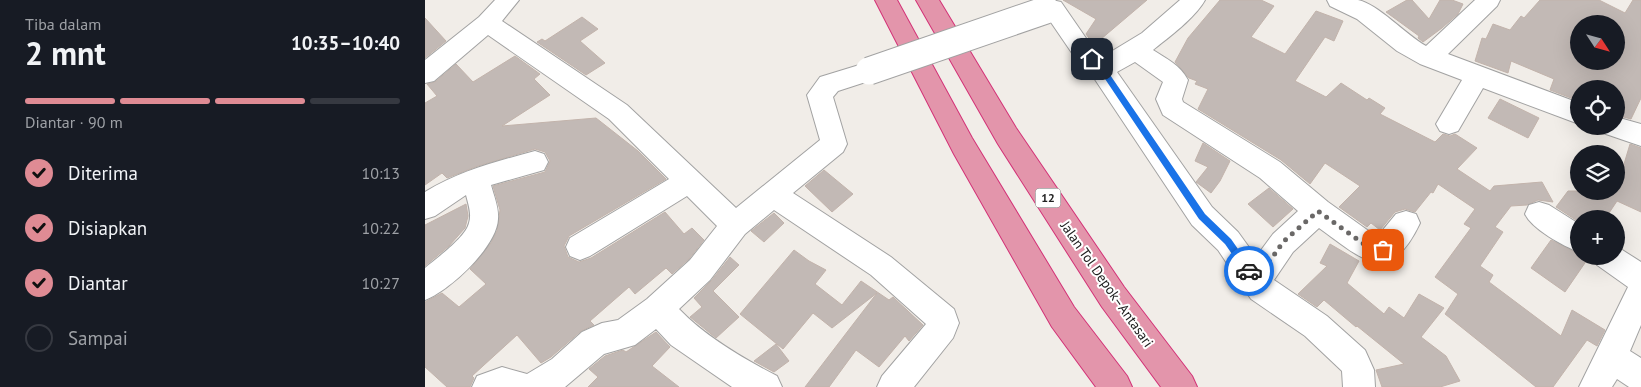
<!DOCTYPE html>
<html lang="id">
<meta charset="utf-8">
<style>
body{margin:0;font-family:"PT Sans",sans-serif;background:#242831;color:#f1f3f6;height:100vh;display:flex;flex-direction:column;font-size:19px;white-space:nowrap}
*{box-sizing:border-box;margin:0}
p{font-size:16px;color:#9ea1a6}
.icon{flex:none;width:28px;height:28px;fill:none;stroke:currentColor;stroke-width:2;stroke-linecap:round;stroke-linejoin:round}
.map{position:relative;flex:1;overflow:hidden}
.side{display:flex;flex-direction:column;background:#171b24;width:425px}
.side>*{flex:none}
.needle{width:32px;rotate:126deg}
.buttons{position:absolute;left:1145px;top:15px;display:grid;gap:10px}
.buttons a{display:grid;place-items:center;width:55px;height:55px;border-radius:50%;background:#171b24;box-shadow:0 5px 20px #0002;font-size:25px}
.pin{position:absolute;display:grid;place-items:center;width:42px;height:42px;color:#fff;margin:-21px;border-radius:10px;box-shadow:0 2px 8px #0006}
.courier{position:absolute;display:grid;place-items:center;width:50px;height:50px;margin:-25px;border:4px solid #1a73e8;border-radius:50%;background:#fff;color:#222;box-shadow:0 1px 6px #0007}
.summary em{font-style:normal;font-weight:700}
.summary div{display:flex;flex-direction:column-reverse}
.summary{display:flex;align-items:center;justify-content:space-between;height:85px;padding:0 25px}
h1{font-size:32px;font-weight:700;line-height:38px}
.bar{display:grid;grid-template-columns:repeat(4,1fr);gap:8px 5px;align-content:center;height:60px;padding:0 25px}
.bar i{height:6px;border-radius:4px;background:#363941}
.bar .current{background:#df8b94}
.bar p{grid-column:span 4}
ol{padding:0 25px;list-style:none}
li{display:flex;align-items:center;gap:15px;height:55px}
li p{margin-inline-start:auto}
li .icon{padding:5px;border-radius:50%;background:#df8b94;color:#111;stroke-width:4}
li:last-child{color:#9ea1a6}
li i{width:28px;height:28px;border:2px solid #363941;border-radius:50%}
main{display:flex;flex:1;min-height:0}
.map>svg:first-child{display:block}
.building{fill:#c2b9b5;stroke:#c2b3ab;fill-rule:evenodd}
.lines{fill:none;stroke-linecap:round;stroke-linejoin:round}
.minor-casing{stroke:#a2a2a2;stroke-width:2}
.highway-casing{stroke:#d33277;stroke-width:2}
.minor{fill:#fff;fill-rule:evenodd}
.highway{fill:#e395ab;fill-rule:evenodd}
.minor-bridge-casing{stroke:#a2a2a2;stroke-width:29;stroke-linecap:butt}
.minor-bridge{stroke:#fff;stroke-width:27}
.route{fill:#1a73e8}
.done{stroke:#6a6867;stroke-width:5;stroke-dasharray:0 9}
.labels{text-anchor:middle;stroke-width:4;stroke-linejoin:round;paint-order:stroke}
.shield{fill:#fff;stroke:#646464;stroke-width:1}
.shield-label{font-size:12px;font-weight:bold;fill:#212121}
.street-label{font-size:14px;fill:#212121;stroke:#fff}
</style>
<main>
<section class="side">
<div class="summary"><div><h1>2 mnt</h1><p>Tiba dalam</p></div><em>10:35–10:40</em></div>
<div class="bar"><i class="current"></i><i class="current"></i><i class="current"></i><i></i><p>Diantar · 90 m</p></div>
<ol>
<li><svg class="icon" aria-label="check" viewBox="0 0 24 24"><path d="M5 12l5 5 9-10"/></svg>Diterima<p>10:13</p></li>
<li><svg class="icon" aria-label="check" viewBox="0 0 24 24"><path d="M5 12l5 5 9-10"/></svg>Disiapkan<p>10:22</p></li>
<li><svg class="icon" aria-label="check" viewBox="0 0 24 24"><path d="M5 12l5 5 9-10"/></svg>Diantar<p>10:27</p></li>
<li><i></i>Sampai</li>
</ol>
</section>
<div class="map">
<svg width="1216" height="387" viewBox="0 0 1216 387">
<rect width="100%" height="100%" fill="#f1ede8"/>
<g class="building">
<path d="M638 0H722L669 45 661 34 671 19Z"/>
<path d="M795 0H836L849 6 826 37 860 54 891 11 918 21 909 41 900 37 870 81 901 97 916 83 942 100 944 98 960 108 955 114 1010 142 1018 134 1025 136 1030 134 1052 148 1032 169 1065 191 1069 186 1117 182 1128 202 1113 200 1102 205 1086 206 1070 227 1078 232 1055 266 1068 275 1064 282 1136 336 1147 310 1180 330 1172 346 1162 340 1128 387H1111L1020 314 1033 294 1010 277 1046 228 1039 224 1050 209 1013 184 1008 193 1006 192 990 212 980 209 970 212 955 230 946 223 942 227 914 207 935 186 900 163 885 184 856 160 773 109 783 89 770 84 772 81 764 78 750 62 763 38Z"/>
<path d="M982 0H987L1004 19 1015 0H1027L1038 4 1033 14 1017 28 998 42 993 38 994 36 961 12Z"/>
<path d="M1115 0H1174L1200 13 1208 0H1216V98L1206 119 1191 115V89H1154V101L1125 90 1129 79 1086 61 1083 73 1050 61 1057 38 1061 39 1068 24 1085 30 1096 16 1099 18ZM1154 24H1191V61H1154Z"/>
<path d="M157 17 173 29 155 41 180 63 161 75 112 42 117 39 120 41Z"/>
<path d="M0 18 21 41 0 58Z"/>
<path d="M90 56 115 74 109 79 125 95 77 126 171 118 213 151 241 179 144 236 139 246 143 257 154 262 166 258 240 212 259 234 267 228 279 240 264 259 247 274 241 268 210 294 204 287 165 321 169 325 156 331 126 357 116 363 92 335 47 376 49 378 45 387H22L0 367V302L17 293 34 307 61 284 45 269 66 243 72 231 75 210 68 186 120 172 125 161 120 152 110 149 53 166 22 178 17 173 0 185V103L12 96 2 84 10 82 31 64 48 82Z"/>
<path d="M1075 99 1114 118 1103 138 1063 118Z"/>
<path d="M778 143 805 161 795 181 786 193 771 182 783 167 770 161Z"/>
<path d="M1205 144 1216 148V212L1192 201 1180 219H1154V222L1131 207 1143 191H1191Z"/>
<path d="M399 170 428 194 407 212 380 186Z"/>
<path d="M844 188 868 209 848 227 823 204Z"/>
<path d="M41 204 43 216 40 228 24 246 0 266V225Z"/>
<path d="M349 213 359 223 339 242 326 231Z"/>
<path d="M1126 240 1154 254V256L1164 257 1140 292 1106 268Z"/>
<path d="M905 244 934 261 922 283 959 314 964 307 979 318 994 294 1019 308 996 337 1021 356 1035 381 1015 387H957L951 370 979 364 932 326 931 327 899 300 892 307 873 294 902 266 895 263Z"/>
<path d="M369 250 384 261 401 270 390 284 417 305 436 281 464 300 468 297 498 325 484 341 480 336 454 367 431 350 404 387H380L452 293 407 328 388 313 358 349 315 314Z"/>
<path d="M305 257 314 265 288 291 314 317 291 338 265 317 277 307 269 298 286 281Z"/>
<path d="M231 332 245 347 227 366 254 387H163L173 377 164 369 180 356 198 350 201 352Z"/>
<path d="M351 344 364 361 349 372 329 361Z"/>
</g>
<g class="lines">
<defs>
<g id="minor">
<path d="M70 0H94L77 21 202 105 311 208 395 140 382 95 395 77 444 62 453 64 456 71 453 78 413 91 408 97 422 144 418 152 368 193 466 257 529 309 534 323 528 338 489 387H452L457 376 501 324 446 275 349 210 320 234 285 280 254 309C281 337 317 358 352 376L357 387H307L246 345 231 329 210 345 179 354 140 387H47L52 376 77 367 102 374 127 359 157 332 177 323 193 320 222 299 265 260 292 226 262 196 165 256 155 260 145 256 141 247 145 238 244 179 184 119 63 35 9 81 0 83V60L54 17Z"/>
<path d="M627 0 636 2 665 44 679 56 717 33 755 0H780C770 18 744 37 728 50 742 59 755 65 763 80L757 99 758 102 855 162 903 202 952 237 971 214 981 211 991 214 995 223C964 289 936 258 894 228L868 252 849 280 902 316 940 350 949 370 950 387H918L917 371 880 336 826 299 793 250 767 225 667 75 649 56 623 18 613 16 609 10 613 4ZM710 62 738 82 731 99 738 115 835 178 873 211 848 234 831 257 813 232 787 207 692 72Z"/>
<path d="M902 0C911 0 924 0 933 0 953 4 981 35 1001 46L1050 0H1075L1072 6 1023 54 1154 103V124L1058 88 1033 131 1024 134 1015 131 1011 124 1037 80 995 64 972 51 932 19 905 6Z"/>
<path d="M1191 117 1216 124V146L1178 133 1174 126H1191Z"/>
<path d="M110 151 119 154 123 162 119 170 66 185C69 196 74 208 73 219 72 247 24 291 0 300V268C12 258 41 237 44 223 47 214 43 203 41 195L10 216 0 219V192C36 170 70 162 110 151Z"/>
<path d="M1114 202 1124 205 1154 224V252C1138 246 1107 229 1100 214L1104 205Z"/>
<path d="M1191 246 1216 262V325L1205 351 1216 358V387H1204L1192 379 1187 387H1154L1203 287 1172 265 1168 256H1191Z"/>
</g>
<g id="highway">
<path d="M450 0H472L547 138 649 307 702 376 707 387H671L627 327 529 154Z"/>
<path d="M491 0H514L591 128 699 287 767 376 772 387H736L677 307 573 144Z"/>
</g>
</defs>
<use href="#minor" class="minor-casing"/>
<use href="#highway" class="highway-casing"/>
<use href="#minor" class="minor"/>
<use href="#highway" class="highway"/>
<defs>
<path id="minor-bridge" d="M444 71 621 10"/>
</defs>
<use href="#minor-bridge" class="minor-bridge-casing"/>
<use href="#minor-bridge" class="minor-bridge"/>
</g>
<path class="route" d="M667 56 679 66 780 214 806 239 827 269V274H821L800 244 774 219 674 70 664 61V57Z"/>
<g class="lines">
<path class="done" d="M824 271 831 281 858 242 893 211 946 249 950 251 958 250"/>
</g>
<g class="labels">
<rect class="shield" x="610.5" y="188.5" width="25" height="19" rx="4"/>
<g class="shield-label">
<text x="623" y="202">12</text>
</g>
<g class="street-label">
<text transform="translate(682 284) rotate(55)" y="5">Jalan Tol Depok–Antasari</text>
</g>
</g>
</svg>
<div class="buttons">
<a><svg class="needle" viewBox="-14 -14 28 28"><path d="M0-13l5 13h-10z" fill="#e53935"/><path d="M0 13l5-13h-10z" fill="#9ea1a6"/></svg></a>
<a><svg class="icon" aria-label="locate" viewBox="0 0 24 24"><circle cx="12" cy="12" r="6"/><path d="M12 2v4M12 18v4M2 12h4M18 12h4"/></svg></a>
<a><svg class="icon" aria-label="layers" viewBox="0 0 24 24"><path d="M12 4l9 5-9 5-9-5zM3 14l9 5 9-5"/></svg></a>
<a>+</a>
</div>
<div class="pin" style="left:958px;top:250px;background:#ea580c"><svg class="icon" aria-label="bag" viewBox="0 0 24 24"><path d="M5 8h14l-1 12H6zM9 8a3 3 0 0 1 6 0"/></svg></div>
<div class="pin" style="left:667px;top:59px;background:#1f2937"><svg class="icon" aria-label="home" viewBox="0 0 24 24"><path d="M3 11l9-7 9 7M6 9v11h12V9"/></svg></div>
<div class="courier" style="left:824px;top:271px"><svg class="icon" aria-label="car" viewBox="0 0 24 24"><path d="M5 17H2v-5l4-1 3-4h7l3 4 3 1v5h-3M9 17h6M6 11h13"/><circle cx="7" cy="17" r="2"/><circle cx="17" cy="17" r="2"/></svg></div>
</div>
</main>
